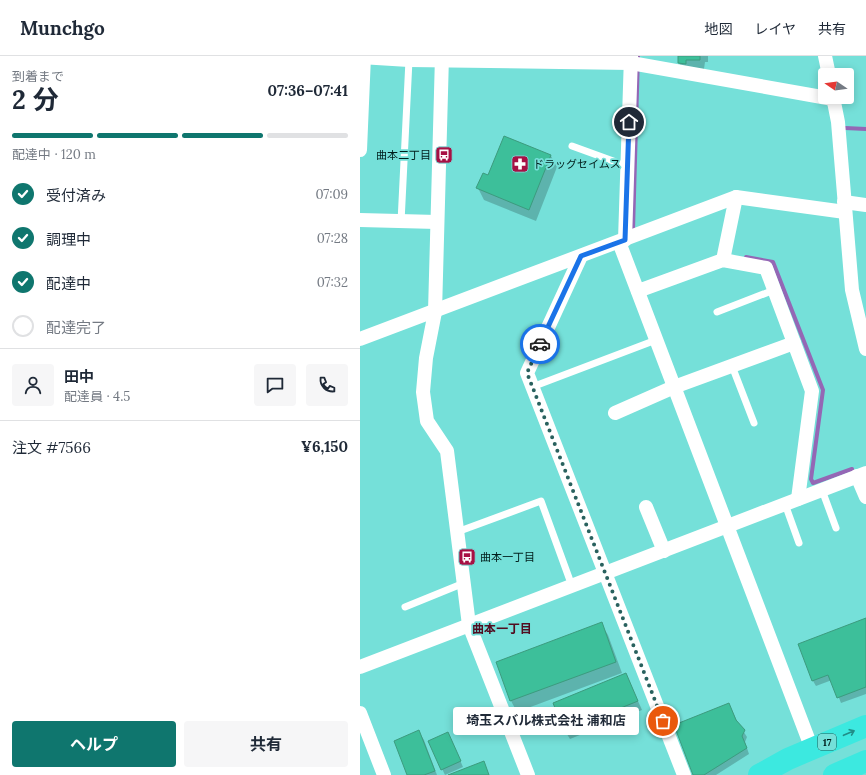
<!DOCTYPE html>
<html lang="ja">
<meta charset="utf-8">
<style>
body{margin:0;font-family:Lora,"Noto Sans JP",serif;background:#f6f6f7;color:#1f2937;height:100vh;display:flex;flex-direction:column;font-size:15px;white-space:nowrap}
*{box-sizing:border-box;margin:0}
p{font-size:13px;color:#747a83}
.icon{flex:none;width:22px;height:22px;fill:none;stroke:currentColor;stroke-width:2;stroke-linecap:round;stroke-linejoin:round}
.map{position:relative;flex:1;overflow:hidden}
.sheet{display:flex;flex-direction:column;background:#fff;width:360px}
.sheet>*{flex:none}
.needle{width:26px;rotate:283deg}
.buttons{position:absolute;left:458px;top:12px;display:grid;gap:8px}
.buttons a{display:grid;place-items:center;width:36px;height:36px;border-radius:4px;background:#fff;box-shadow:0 2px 10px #0003;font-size:20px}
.pin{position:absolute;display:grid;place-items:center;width:34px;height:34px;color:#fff;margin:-17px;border:2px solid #fff;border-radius:50%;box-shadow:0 1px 4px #0007}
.courier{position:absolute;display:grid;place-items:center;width:40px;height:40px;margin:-20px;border:3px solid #1a73e8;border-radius:50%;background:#fff;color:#222;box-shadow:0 1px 5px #0007}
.bubble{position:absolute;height:28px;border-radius:4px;background:#fff;box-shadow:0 2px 10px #0003;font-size:13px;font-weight:700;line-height:28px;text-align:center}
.summary em{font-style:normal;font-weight:700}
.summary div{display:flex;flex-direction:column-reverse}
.summary{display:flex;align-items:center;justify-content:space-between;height:68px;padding:0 12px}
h1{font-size:26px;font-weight:700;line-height:30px}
.bar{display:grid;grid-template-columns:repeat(4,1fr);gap:6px 4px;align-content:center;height:48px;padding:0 12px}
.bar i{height:5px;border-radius:3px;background:#e0e1e3}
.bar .on{background:#0f766e}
.bar p{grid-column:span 4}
.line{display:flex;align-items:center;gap:10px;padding:0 12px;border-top:1px solid #e0e1e3}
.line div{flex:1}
.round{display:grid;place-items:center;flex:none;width:42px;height:42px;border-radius:4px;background:#f6f6f7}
ol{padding:0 12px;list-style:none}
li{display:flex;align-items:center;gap:12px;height:44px}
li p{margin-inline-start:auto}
li .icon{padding:4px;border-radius:50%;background:#0f766e;color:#fff;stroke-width:4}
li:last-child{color:#747a83}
li i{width:22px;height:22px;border:2px solid #e0e1e3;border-radius:50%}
.button{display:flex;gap:8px;margin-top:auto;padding:8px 12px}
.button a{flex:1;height:46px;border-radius:4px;background:#0f766e;color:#fff;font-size:16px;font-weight:700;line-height:46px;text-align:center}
.button a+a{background:#f6f6f7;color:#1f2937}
header{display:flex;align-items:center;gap:24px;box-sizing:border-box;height:56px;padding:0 20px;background:#fff;border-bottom:1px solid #e0e1e3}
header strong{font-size:19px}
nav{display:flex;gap:22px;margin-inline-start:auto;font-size:14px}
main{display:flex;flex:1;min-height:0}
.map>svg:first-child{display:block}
.shadow{fill:#0003}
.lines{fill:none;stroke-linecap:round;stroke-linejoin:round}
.stream{stroke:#9467b5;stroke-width:4}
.building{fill:#3dbf9a;stroke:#3c9b7e}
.lane{stroke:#fff;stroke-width:7}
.street{stroke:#fff;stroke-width:14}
.highway{stroke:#3ce9e0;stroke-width:22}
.oneway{stroke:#218d87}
.done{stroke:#29615e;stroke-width:4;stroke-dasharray:0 7.2}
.route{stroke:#1a73e8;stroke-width:5}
.labels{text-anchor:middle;stroke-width:3.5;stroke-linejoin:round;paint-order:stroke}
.shield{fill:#75e0d9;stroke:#235854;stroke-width:1}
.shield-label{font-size:10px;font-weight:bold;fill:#001d1b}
.poi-label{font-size:11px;fill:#001d1b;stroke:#75e0d9;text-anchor:start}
.neighbourhood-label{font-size:12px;font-weight:bold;fill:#520d20;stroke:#75e0d9}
</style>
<header>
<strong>Munchgo</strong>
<nav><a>地図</a><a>レイヤ</a><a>共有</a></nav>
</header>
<main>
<section class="sheet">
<div class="summary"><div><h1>2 分</h1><p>到着まで</p></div><em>07:36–07:41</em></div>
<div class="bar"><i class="on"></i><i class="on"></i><i class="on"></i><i></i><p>配達中 · 120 m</p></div>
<ol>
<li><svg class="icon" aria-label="check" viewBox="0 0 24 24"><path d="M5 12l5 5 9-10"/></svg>受付済み<p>07:09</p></li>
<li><svg class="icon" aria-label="check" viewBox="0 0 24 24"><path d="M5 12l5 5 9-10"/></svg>調理中<p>07:28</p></li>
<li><svg class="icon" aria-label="check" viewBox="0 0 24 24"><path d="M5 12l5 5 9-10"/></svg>配達中<p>07:32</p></li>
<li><i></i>配達完了</li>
</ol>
<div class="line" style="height:72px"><a class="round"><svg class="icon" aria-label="person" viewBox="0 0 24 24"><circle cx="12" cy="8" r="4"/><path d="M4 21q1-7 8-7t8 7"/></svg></a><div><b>田中</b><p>配達員 · 4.5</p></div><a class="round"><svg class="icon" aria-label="chat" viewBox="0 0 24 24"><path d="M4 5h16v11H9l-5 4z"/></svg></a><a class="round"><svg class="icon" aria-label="phone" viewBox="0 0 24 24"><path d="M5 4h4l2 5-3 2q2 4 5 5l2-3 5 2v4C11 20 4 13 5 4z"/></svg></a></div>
<div class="line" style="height:52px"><div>注文 #7566</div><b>¥6,150</b></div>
<div class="button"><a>ヘルプ</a><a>共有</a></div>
</section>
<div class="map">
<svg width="506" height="719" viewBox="0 0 506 719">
<rect width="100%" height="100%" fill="#75e0d9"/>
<g class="shadow">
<path d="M319 0H348V6H345L344 13 330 12 324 16 319 7Z"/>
<path d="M145 81 191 100 197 111 176 165 124 144 118 132 128 121Z"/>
<path d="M506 563V638L481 647 472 624 456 630 453 625Z"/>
<path d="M241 568 248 579 262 617 157 656 151 645 137 606Z"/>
<path d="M266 618 282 654 210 683 205 675 194 648Z"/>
<path d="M369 648 378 667 387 681 385 686 389 698 356 719H334Z"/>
<path d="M59 676 64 684 77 719H48Z"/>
<path d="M91 683 103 711 85 719 69 685Z"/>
</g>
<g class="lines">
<g class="stream">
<path d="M485 72 506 73"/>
<path d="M273 174 278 0"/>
<path d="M386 201 413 206 463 334 451 423 453 427 492 413 494 419"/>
</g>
</g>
<g class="building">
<path d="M318 0H340V4H326V8L318 7Z"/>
<path d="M144 80 191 99 169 154 116 132 123 117 128 119Z"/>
<path d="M506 562V631L477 642 468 619 452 625 438 588Z"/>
<path d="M242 566 256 606 150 645 136 606Z"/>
<path d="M266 617 278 645 204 675 193 647Z"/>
<path d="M369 647 376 664 385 674 382 680 387 692 344 719H333L314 669Z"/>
<path d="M59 674 75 715 64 719H47L34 685Z"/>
<path d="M88 676 101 705 81 714 68 685Z"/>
<path d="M124 705 129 719H88Z"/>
</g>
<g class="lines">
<g class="lane">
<path d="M212 90 267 110"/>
<path d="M41 166 49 4"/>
<path d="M357 256 414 234"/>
<path d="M372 310 394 367"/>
<path d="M172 331 296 284"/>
<path d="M462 434 476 472"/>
<path d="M425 448 439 487"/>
<path d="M97 476 181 445 212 530"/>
<path d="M45 551 104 527"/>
</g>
<g class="street">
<path d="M82 0 75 256 66 302 63 336 67 365 87 395 109 569 168 719"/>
<path d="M465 0 469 19"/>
<path d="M0 1 49 4 271 7 473 43"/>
<path d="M473 41 478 66 492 234 506 293"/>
<path d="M0 94 4 0"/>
<path d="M484 146 506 149"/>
<path d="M0 164 77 166"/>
<path d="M265 184 271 0"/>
<path d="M259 186 452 693"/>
<path d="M221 200 167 317 324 719"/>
<path d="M363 204 376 141"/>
<path d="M278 235 363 204 406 212 452 335 438 443"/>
<path d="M0 283 376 141 485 156"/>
<path d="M255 357 314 331 434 287"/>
<path d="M497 420 506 441"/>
<path d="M286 451 304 495"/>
<path d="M0 611 506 417"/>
<path d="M0 657 24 719"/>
</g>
<g class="highway">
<path d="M399 719 428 703 506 670"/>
<path d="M474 719 506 705"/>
</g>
</g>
<defs><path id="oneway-shaft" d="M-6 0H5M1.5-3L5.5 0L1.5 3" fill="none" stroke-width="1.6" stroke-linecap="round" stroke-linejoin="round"/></defs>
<use class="oneway" href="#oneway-shaft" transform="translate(489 677) rotate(-23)"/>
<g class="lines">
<path class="done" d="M180 288 167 317 303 665"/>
<path class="route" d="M180 288 221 200 265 184 269 66"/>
</g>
<defs>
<symbol id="bus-square" viewBox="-11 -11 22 22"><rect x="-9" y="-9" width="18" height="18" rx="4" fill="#a71044" stroke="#75e0d9"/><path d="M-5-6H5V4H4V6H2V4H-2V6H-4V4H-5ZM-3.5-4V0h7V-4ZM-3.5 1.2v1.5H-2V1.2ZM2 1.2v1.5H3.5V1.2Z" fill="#fff"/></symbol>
<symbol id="pharmacy-square" viewBox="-11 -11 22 22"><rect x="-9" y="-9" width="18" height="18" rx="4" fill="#a71044" stroke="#75e0d9"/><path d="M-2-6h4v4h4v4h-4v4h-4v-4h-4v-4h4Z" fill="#fff"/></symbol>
</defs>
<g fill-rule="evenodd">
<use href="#bus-square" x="74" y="89" width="20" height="20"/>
<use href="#pharmacy-square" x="150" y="98" width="20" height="20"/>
<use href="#bus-square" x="97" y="491" width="20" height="20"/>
</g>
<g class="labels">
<rect class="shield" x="458" y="678" width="18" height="16" rx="3"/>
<g class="shield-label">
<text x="467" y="690">17</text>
</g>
<g class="poi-label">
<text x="71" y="103" text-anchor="end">曲本二丁目</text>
<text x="173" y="112">ドラッグセイムス</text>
<text x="120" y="505">曲本一丁目</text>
</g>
<g class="neighbourhood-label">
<text x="142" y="577">曲本一丁目</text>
</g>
</g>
</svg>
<div class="buttons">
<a><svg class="needle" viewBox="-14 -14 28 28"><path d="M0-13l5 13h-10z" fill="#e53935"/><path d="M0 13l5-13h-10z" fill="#747a83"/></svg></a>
</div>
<div class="pin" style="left:303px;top:665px;background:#ea580c"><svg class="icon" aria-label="bag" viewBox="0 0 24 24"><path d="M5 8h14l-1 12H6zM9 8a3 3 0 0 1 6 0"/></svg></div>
<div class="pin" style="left:269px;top:66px;background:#1f2937"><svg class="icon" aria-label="home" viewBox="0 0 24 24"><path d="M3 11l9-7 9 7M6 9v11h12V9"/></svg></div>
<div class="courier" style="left:180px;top:288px"><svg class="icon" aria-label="car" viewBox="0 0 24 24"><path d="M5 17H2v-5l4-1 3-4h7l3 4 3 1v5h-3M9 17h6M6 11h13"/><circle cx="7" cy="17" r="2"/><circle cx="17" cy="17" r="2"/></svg></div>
<div class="bubble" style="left:93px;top:651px;width:186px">埼玉スバル株式会社 浦和店</div>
</div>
</main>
